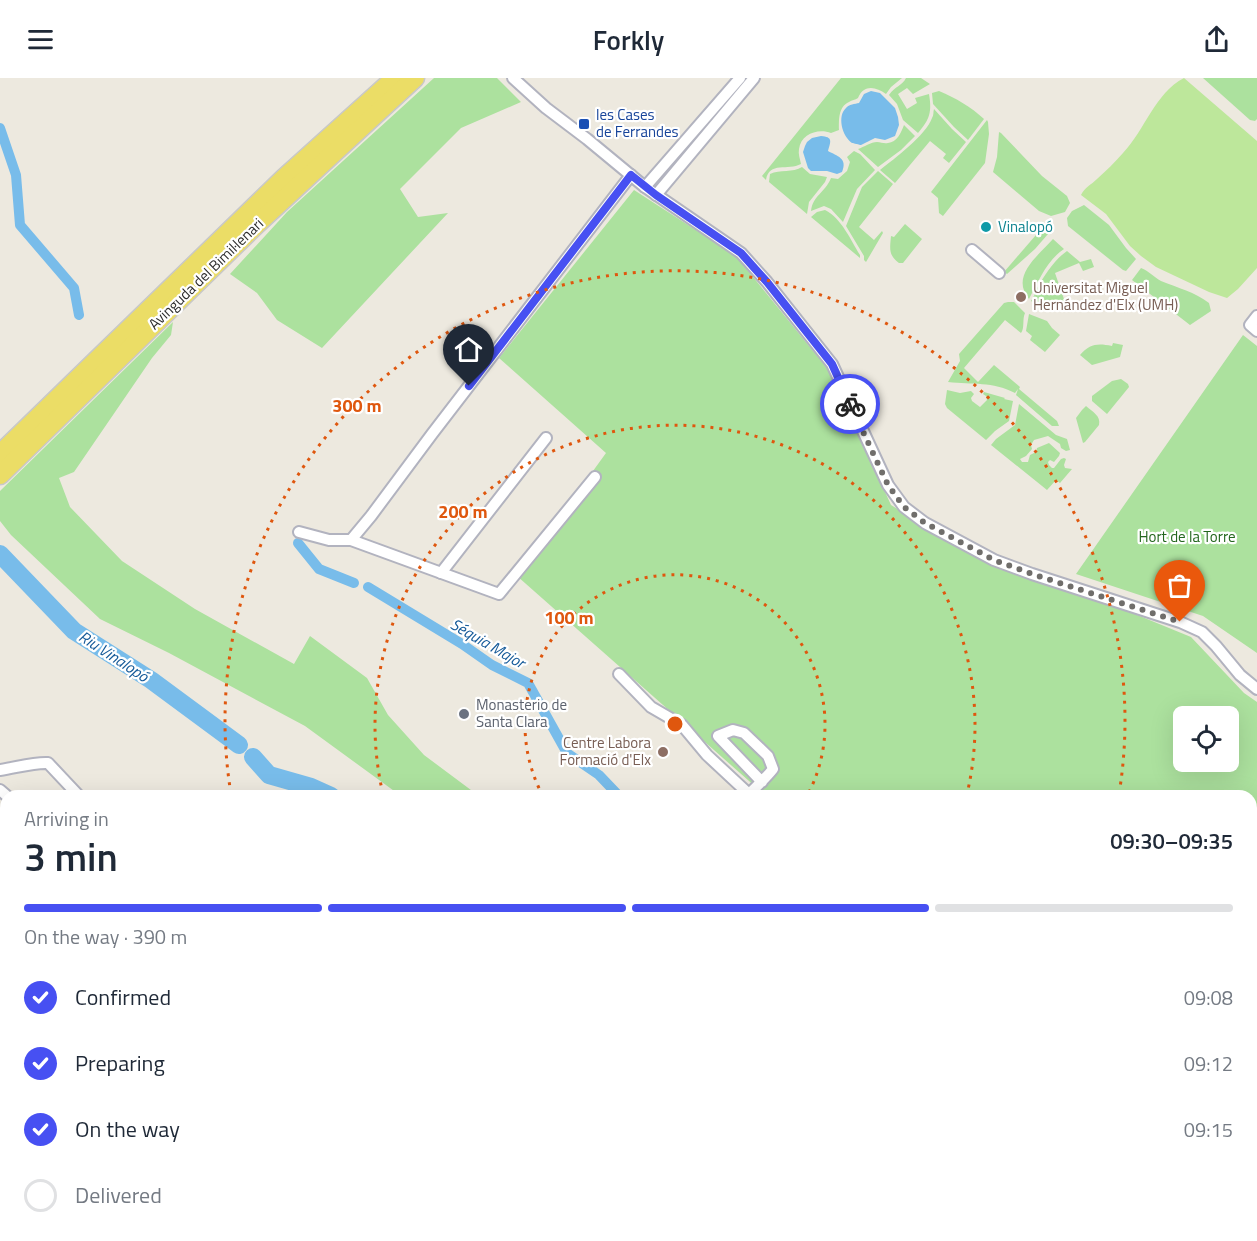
<!DOCTYPE html>
<meta charset="utf-8">
<style>
body{margin:0;font-family:"Titillium Web",sans-serif;background:#f6f6f7;color:#1f2937;height:100vh;display:flex;flex-direction:column;font-size:22px;white-space:nowrap}
*{box-sizing:border-box;margin:0}
p{font-size:20px;color:#747a83}
.icon{flex:none;width:33px;height:33px;fill:none;stroke:currentColor;stroke-width:2;stroke-linecap:round;stroke-linejoin:round}
.map{position:relative;flex:1;overflow:hidden}
.drawer{position:absolute;left:0px;top:712px;width:1257px;height:452px;display:flex;flex-direction:column;background:#fff;border-radius:18px 18px 0 0;box-shadow:0 6px 24px #0002}
.drawer>*{flex:none}
.fabs{position:absolute;left:1173px;top:628px;display:grid;gap:12px}
.fabs a{display:grid;place-items:center;width:66px;height:66px;border-radius:9px;background:#fff;box-shadow:0 6px 24px #0002;font-size:30px}
.pin{position:absolute;display:grid;place-items:center;width:51px;height:51px;color:#fff;margin:-62px -26px;border-radius:50% 50% 50% 0;rotate:-45deg;box-shadow:0 0 6px #0007}
.pin .icon{rotate:45deg}
.courier{position:absolute;display:grid;place-items:center;width:60px;height:60px;margin:-30px;border:4px solid #4750f2;border-radius:50%;background:#fff;color:#222;box-shadow:0 2px 8px #0007}
.summary em{font-style:normal;font-weight:600}
.summary div{display:flex;flex-direction:column-reverse}
.summary{display:flex;align-items:center;justify-content:space-between;height:102px;padding:0 24px}
h1{font-size:39px;font-weight:600;line-height:45px}
.bar{display:grid;grid-template-columns:repeat(4,1fr);gap:9px 6px;align-content:center;height:72px;padding:0 24px}
.bar i{height:8px;border-radius:4px;background:#e0e1e3}
.bar .active{background:#4750f2}
.bar p{grid-column:span 4}
ol{padding:0 24px;list-style:none}
li{display:flex;align-items:center;gap:18px;height:66px}
li p{margin-inline-start:auto}
li .icon{padding:6px;border-radius:50%;background:#4750f2;color:#fff;stroke-width:4}
li:last-child{color:#747a83}
li i{width:33px;height:33px;border:3px solid #e0e1e3;border-radius:50%}
header{display:flex;justify-content:space-between;align-items:center;height:78px;padding:0 24px;background:#fff;font-size:27px;font-weight:600}
.map>svg:first-child{display:block}
.green{fill:#ace19e;fill-rule:evenodd}
.pitch{fill:#bde79b}
.water{fill:#78bcea}
.lines{fill:none;stroke-linecap:round;stroke-linejoin:round}
.canal{stroke:#78bcea;stroke-width:10}
.river{stroke:#78bcea;stroke-width:18}
.street-casing{stroke:#b2b3bf;stroke-width:14}
.secondary-casing{stroke:#b2b3bf;stroke-width:18}
.primary-casing{stroke:#c8c8c8;stroke-width:21}
.highway-casing{stroke:#c8c8c8;stroke-width:22}
.street{stroke:#fff;stroke-width:10}
.secondary{stroke:#fff;stroke-width:15}
.primary{stroke:#ebdd66;stroke-width:18}
.highway{stroke:#f7b660;stroke-width:20}
.done{stroke:#706e6b;stroke-width:6;stroke-dasharray:0 10.8}
.route{stroke:#4750f2;stroke-width:8}
.ring{fill:none;stroke:#df570e;stroke-width:3;stroke-dasharray:3 6}
.transit-dot{fill:#1a4fb4;stroke:#fff;stroke-width:2}
.culture-dot{fill:#0f9aa8;stroke:#fff;stroke-width:2}
.education-dot{fill:#8d6e63;stroke:#fff;stroke-width:2}
.worship-dot{fill:#6b7280;stroke:#fff;stroke-width:2}
.labels{text-anchor:middle;stroke-width:4.5;stroke-linejoin:round;paint-order:stroke}
.transit-label{font-size:15px;fill:#164399;stroke:#fff;text-anchor:start}
.culture-label{font-size:15px;fill:#0d838f;stroke:#fff;text-anchor:start}
.street-label{font-size:15px;fill:#2c2c2c;stroke:#fff}
.education-label{font-size:15px;fill:#785e54;stroke:#fff;text-anchor:start}
.park-label{font-size:15px;fill:#24671e;stroke:#fff}
.worship-label{font-size:15px;fill:#5b616d;stroke:#fff;text-anchor:start}
.water-label{font-size:16px;font-style:italic;fill:#145998;stroke:#fff}
.centre{fill:#df570e;stroke:#fff;stroke-width:3}
.ring-label{font-size:18px;text-anchor:middle;font-weight:bold;fill:#df570e;stroke:#fff;stroke-width:4.5;stroke-linejoin:round;paint-order:stroke}
</style>
<header><svg class="icon" aria-label="menu" viewBox="0 0 24 24"><path d="M4 6h16M4 12h16M4 18h16"/></svg>Forkly<svg class="icon" aria-label="share" viewBox="0 0 24 24"><path d="M12 15V3M7 8l5-5 5 5M5 13v7h14v-7"/></svg></header>
<div class="map">
<svg width="1257" height="1163" viewBox="0 0 1257 1163">
<rect width="100%" height="100%" fill="#ede9df"/>
<g class="green">
<path d="M434 0H497L521 24 461 50 400 111 418 139 448 135 322 270 277 242 257 215 230 196 287 134Z"/>
<path d="M841 0H902L891 9 886 16C876 9 864 6 858 20 855 22 852 22 849 24 838 29 839 42 839 52L831 55C818 50 801 56 799 71 798 76 800 81 801 86 788 93 769 83 766 102L762 98Z"/>
<path d="M906 0H921L930 6 913 16 907 10 898 16 907 31 917 25 915 20 929 16C932 34 930 41 918 55L903 42 897 26 889 17C895 8 902 8 906 0Z"/>
<path d="M1203 0H1257V41L1255 43 1250 42Z"/>
<path d="M939 13C956 20 971 29 984 41L968 62 954 49 933 26 932 15Z"/>
<path d="M934 31 952 51 966 64 949 85 943 80 946 76 930 63 895 105 880 92C894 81 926 57 932 40 934 37 933 34 934 31Z"/>
<path d="M987 42 988 44 989 56 985 85 943 138 939 135 938 120 931 114Z"/>
<path d="M904 47 915 58 901 72 878 89 858 71C864 69 871 64 877 64 881 64 884 66 888 65 897 64 901 55 904 47Z"/>
<path d="M999 54 1001 55 1042 98 1067 118 1070 125 1065 134 1051 138 1039 133 993 94 997 79Z"/>
<path d="M854 73 860 76 875 92 857 111 843 144 831 131 824 128 811 133C813 117 825 115 831 100L838 101 847 93 850 84 847 79Z"/>
<path d="M802 89 810 96 827 99 825 104 809 124 807 136 769 104 770 96C780 91 793 95 802 89Z"/>
<path d="M878 93 893 106 859 149 874 162 882 153 883 155 866 184 864 182V178L846 148 862 109Z"/>
<path d="M634 112 736 178 831 295 891 427 951 464 1054 503 1191 559 1244 615 1257 624V961L1251 969V718H766L517 498 606 375 499 280ZM1184 639H1228V684H1184Z"/>
<path d="M1084 127 1109 147 1126 170 1136 181 1126 193 1123 192 1068 148 1067 140 1072 133Z"/>
<path d="M825 132C842 141 850 161 860 177V180L811 139 817 134Z"/>
<path d="M905 146 922 161 903 185H899C888 177 890 170 891 158L894 159Z"/>
<path d="M1042 150 1048 156 1035 171 1007 196 1004 194Z"/>
<path d="M1053 161 1064 171C1047 182 1038 204 1029 221 1010 198 1038 178 1053 161Z"/>
<path d="M1067 173 1080 184 1091 181 1094 189 1083 193 1079 185 1055 195 1065 224 1055 227 1050 231 1041 229 1031 223C1034 219 1035 215 1037 210 1045 197 1054 182 1067 173Z"/>
<path d="M1141 190C1149 193 1154 199 1161 203 1178 210 1195 214 1209 225L1211 233 1190 247 1132 202Z"/>
<path d="M1008 224H1014L1025 235C1022 241 1025 250 1021 255L1005 242 964 290 978 304 994 287 1020 309 1019 311 1057 343 1059 348H1052L1016 317 1018 311 1015 315C992 303 973 307 948 304L960 283 959 276 1004 225Z"/>
<path d="M1029 236 1047 243 1052 250 1060 257 1045 274 1030 262 1032 258 1026 253Z"/>
<path d="M173 244 171 257 152 280 74 394 59 400 70 429 122 483 195 531 294 586 310 558 367 600 388 637 424 677 479 718H401L305 648 169 575 100 541 11 457 0 443V413Z"/>
<path d="M1243 257 1257 268V575L1203 538 1076 496Z"/>
<path d="M1113 265 1123 267 1120 279 1092 287 1080 277C1090 266 1097 265 1112 268Z"/>
<path d="M1121 301 1128 306 1129 309 1107 336 1092 323V318L1112 303Z"/>
<path d="M947 312 960 315 971 313 974 316 971 320 972 323 980 329 987 322 986 318 983 316 984 314 1005 320 1004 321 1013 323 1009 343 995 353 986 362 947 330 945 326Z"/>
<path d="M1019 326 1056 357 1067 361 1070 372 1066 373 1061 370 1060 366 1048 358 1034 362 1031 367 1032 371 1026 378 1020 381 1022 384H1028L1030 377 1036 374 1037 370 1049 365 1060 375 1059 378 1054 384 1050 382 1048 384 1049 387 1052 390H1054L1061 381 1064 380 1066 381 1064 387 1065 390 1072 391 1060 405 1056 402 1047 412 991 367 996 361 1015 347Z"/>
<path d="M1086 328C1093 334 1101 338 1099 347L1085 364 1083 365 1076 340 1082 332Z"/>
<path d="M1257 1045V1163H1157L1161 1158H1251V1052Z"/>
<path d="M942 1158H1115L1111 1163H949Z"/>
</g>
<path class="pitch" d="M1184 0 1257 63V190L1238 211 1227 220 1209 214 1156 189 1141 178 1130 168 1106 136 1081 117C1085 109 1091 107 1097 101 1106 93 1115 84 1123 75 1145 52 1155 15 1184 0Z"/>
<g class="water">
<path d="M871 13 880 15 895 30 898 39 899 47 895 58 885 62 875 60 861 67C860 67 853 65 852 65 842 58 837 38 846 30 849 26 855 26 859 25L864 16Z"/>
<path d="M821 58C833 59 831 63 828 73 837 78 848 80 842 94L837 96 827 93H811L808 90 803 74 805 68 807 64 812 60Z"/>
</g>
<g class="lines">
<g class="canal">
<path d="M0 50 16 97 20 147 74 210 79 237"/>
<path d="M298 465 319 491 354 505"/>
<path d="M368 509 462 566 492 587 528 605 567 675 599 697 619 718"/>
<path d="M1042 1158 1047 1163"/>
</g>
<g class="river">
<path d="M0 476 74 553 151 602 239 667"/>
<path d="M253 679 269 697 311 709 331 718"/>
<path d="M912 1158 919 1163"/>
</g>
<defs>
<g id="street">
<path d="M513 0 546 30 587 61 645 109 741 175 767 204 832 286 888 407 904 429 925 445 994 482 1032 496 1180 544 1202 554 1216 568 1240 597 1257 611"/>
<path d="M645 109 740 0"/>
<path d="M656 117 754 0"/>
<path d="M972 172 999 195"/>
<path d="M1257 238 1250 247 1257 253"/>
<path d="M299 454 329 462H351L499 516 595 399"/>
<path d="M351 462 371 438 432 356 631 97"/>
<path d="M441 495 546 360"/>
<path d="M619 596 651 629 682 647 707 677 751 718"/>
<path d="M0 692C15 690 34 684 48 685L79 718"/>
<path d="M0 712 7 718"/>
<path d="M749 716C757 708 766 700 773 691L768 678 744 655 733 652 718 658 762 704"/>
<path d="M0 775 6 781"/>
<path d="M0 846 6 852"/>
<path d="M0 970 6 959"/>
<path d="M0 1128 6 1116"/>
<path d="M243 1158 252 1163"/>
<path d="M432 1158 440 1163"/>
<path d="M641 1158 647 1163"/>
<path d="M687 1158 692 1163"/>
<path d="M809 1158 815 1163"/>
<path d="M60 1163 63 1158"/>
<path d="M144 1163 147 1158"/>
<path d="M342 1163 345 1158"/>
<path d="M623 1163 631 1158"/>
<path d="M733 1163 740 1158"/>
</g>
<g id="secondary">
<path d="M0 1041 6 1040"/>
<path d="M581 1158 587 1163"/>
</g>
<g id="primary">
<path d="M0 376 284 100 395 0"/>
<path d="M0 397 257 146 415 0"/>
</g>
<g id="highway">
<path d="M1251 993 1257 984"/>
<path d="M1251 1032 1257 1025"/>
<path d="M1140 1163 1144 1158"/>
</g>
</defs>
<use href="#street" class="street-casing"/>
<use href="#secondary" class="secondary-casing"/>
<use href="#primary" class="primary-casing"/>
<use href="#highway" class="highway-casing"/>
<use href="#street" class="street"/>
<use href="#secondary" class="secondary"/>
<use href="#primary" class="primary"/>
<use href="#highway" class="highway"/>
</g>
<g class="lines">
<path class="done" d="M850 326 888 407 904 429 925 445 994 482 1032 496 1180 544"/>
<path class="route" d="M469 308 631 97 656 117 741 175 767 204 832 286 850 326"/>
</g>
<g class="ring">
<path d="M543 718A150 150 0 1 1 807 718"/>
<path d="M383 716A300 300 0 1 1 967 716"/>
<path d="M231 716A450 450 0 1 1 1119 716"/>
</g>
<rect class="transit-dot" x="578" y="40" width="12" height="12" rx="3"/>
<circle class="culture-dot" cx="986" cy="149" r="6"/>
<g class="education-dot">
<circle cx="1021" cy="219" r="6"/>
<circle cx="663" cy="674" r="6"/>
</g>
<circle class="worship-dot" cx="464" cy="636" r="6"/>
<g class="labels">
<g class="transit-label">
<text x="596" y="42">les Cases<tspan x="596" dy="17">de Ferrandes</tspan></text>
</g>
<g class="culture-label">
<text x="998" y="154">Vinalopó</text>
</g>
<g class="street-label">
<text transform="translate(206 196) rotate(-44)" y="5">Avinguda del Bimil·lenari</text>
</g>
<g class="education-label">
<text x="1033" y="215">Universitat Miguel<tspan x="1033" dy="17">Hernández d'Elx (UMH)</tspan></text>
<text x="651" y="670" text-anchor="end">Centre Labora<tspan x="651" dy="17">Formació d'Elx</tspan></text>
</g>
<g class="park-label">
<text x="1187" y="464">Hort de la Torre</text>
</g>
<g class="worship-label">
<text x="476" y="632">Monasterio de<tspan x="476" dy="17">Santa Clara</tspan></text>
</g>
<g class="water-label">
<text transform="translate(488 565) rotate(30)" y="6">Séquia Major</text>
<text transform="translate(114 578) rotate(33)" y="6">Riu Vinalopó</text>
</g>
</g>
<circle cx="675" cy="646" r="9" class="centre"/>
<g class="ring-label">
<text x="357" y="334">300 m</text>
<text x="463" y="440">200 m</text>
<text x="569" y="546">100 m</text>
</g>
</svg>
<div class="fabs">
<a><svg class="icon" aria-label="locate" viewBox="0 0 24 24"><circle cx="12" cy="12" r="6"/><path d="M12 2v4M12 18v4M2 12h4M18 12h4"/></svg></a>
</div>
<div class="pin" style="left:1180px;top:544px;background:#ea580c"><svg class="icon" aria-label="bag" viewBox="0 0 24 24"><path d="M5 8h14l-1 12H6zM9 8a3 3 0 0 1 6 0"/></svg></div>
<div class="pin" style="left:469px;top:308px;background:#1f2937"><svg class="icon" aria-label="home" viewBox="0 0 24 24"><path d="M3 11l9-7 9 7M6 9v11h12V9"/></svg></div>
<div class="courier" style="left:850px;top:326px"><svg class="icon" aria-label="bike" viewBox="0 0 24 24"><circle cx="6" cy="16" r="4"/><circle cx="18" cy="16" r="4"/><path d="M6 16l4-8h5l3 8M10 8l3 8H6M13 5h3"/></svg></div>
<section class="drawer">
<div class="summary"><div><h1>3 min</h1><p>Arriving in</p></div><em>09:30–09:35</em></div>
<div class="bar"><i class="active"></i><i class="active"></i><i class="active"></i><i></i><p>On the way · 390 m</p></div>
<ol>
<li><svg class="icon" aria-label="check" viewBox="0 0 24 24"><path d="M5 12l5 5 9-10"/></svg>Confirmed<p>09:08</p></li>
<li><svg class="icon" aria-label="check" viewBox="0 0 24 24"><path d="M5 12l5 5 9-10"/></svg>Preparing<p>09:12</p></li>
<li><svg class="icon" aria-label="check" viewBox="0 0 24 24"><path d="M5 12l5 5 9-10"/></svg>On the way<p>09:15</p></li>
<li><i></i>Delivered</li>
</ol>
</section>
</div>
